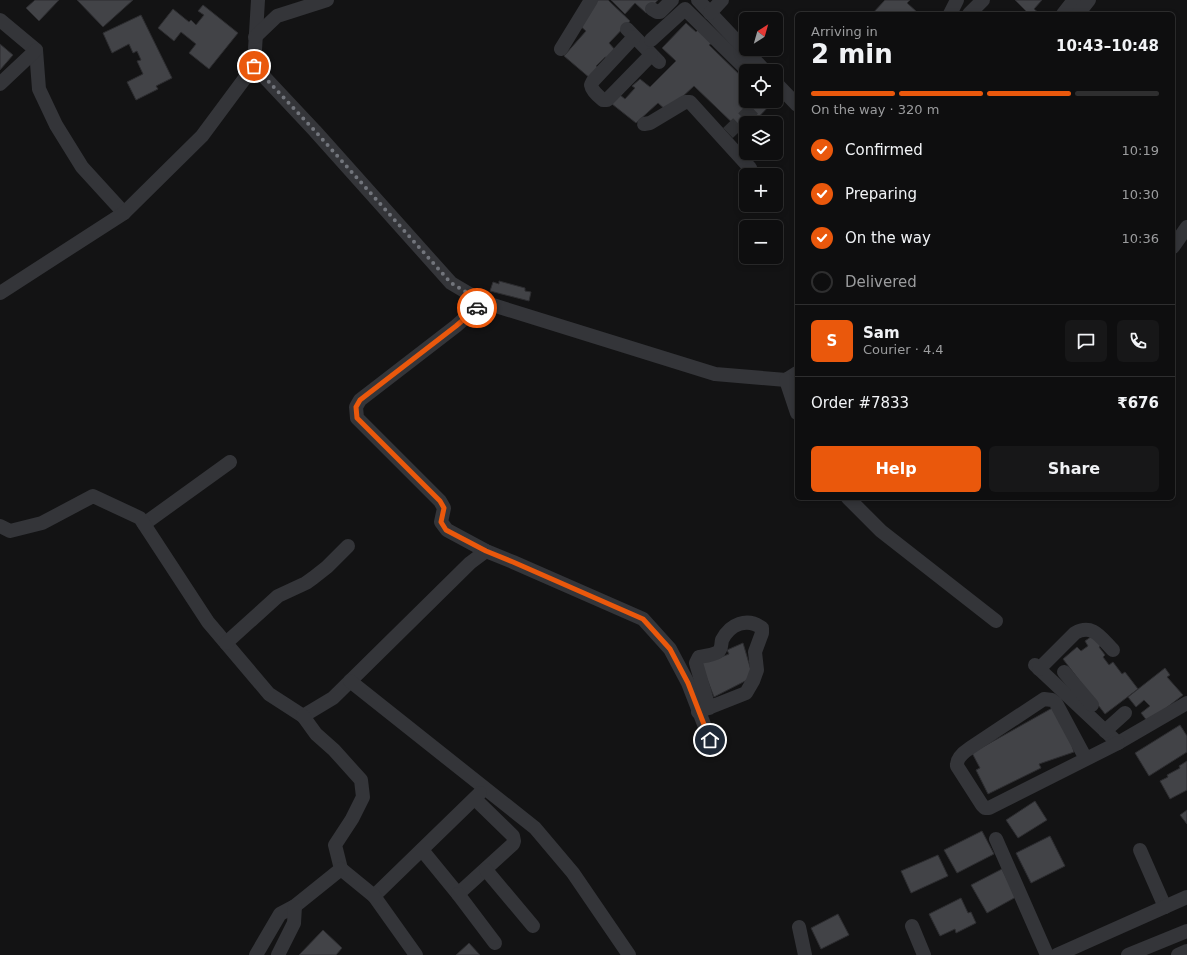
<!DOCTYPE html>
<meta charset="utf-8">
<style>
body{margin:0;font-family:"DejaVu Sans",sans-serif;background:#171718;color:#f1f3f6;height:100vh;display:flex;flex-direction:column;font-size:15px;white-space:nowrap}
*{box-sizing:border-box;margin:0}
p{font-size:13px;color:#9b9c9e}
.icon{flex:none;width:22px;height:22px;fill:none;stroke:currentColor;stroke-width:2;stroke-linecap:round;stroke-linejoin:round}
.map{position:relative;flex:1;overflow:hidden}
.panel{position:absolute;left:795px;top:12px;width:380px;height:488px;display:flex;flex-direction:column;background:#0e0e0f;border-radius:6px;box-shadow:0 2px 6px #0003,0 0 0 1px #2e2e2f}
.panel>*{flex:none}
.needle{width:26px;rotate:37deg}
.buttons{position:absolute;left:739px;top:12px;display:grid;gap:8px}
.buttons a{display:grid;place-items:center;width:44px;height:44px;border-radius:6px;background:#0e0e0f;box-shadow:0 2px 6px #0003,0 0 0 1px #2e2e2f;font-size:20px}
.pin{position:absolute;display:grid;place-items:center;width:34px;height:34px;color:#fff;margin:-17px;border:2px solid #fff;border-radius:50%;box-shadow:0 1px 4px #0007}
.courier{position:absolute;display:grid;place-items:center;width:40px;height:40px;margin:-20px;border:3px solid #ea580c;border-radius:50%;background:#fff;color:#222;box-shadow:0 1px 5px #0007}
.headline em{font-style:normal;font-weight:800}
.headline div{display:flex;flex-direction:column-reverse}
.headline{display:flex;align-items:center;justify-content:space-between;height:68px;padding:0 16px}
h1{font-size:26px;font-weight:800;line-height:30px}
.bar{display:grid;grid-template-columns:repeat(4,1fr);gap:6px 4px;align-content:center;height:48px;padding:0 16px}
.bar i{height:5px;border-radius:3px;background:#2e2e2f}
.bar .on{background:#ea580c}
.bar p{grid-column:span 4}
.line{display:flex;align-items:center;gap:10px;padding:0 16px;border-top:1px solid #2e2e2f}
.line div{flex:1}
.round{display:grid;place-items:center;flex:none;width:42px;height:42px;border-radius:6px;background:#171718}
ol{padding:0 16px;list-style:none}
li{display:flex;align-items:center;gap:12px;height:44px}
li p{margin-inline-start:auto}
li .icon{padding:4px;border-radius:50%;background:#ea580c;color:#fff;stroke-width:4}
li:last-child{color:#9b9c9e}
li i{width:22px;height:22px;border:2px solid #2e2e2f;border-radius:50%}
.cta{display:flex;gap:8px;margin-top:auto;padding:8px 16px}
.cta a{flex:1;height:46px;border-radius:6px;background:#ea580c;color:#fff;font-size:16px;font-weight:800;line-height:46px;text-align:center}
.cta a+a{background:#171718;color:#f1f3f6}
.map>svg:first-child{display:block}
.building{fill:#424347;stroke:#2d2d30}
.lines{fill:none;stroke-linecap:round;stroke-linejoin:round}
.minor-tunnel{stroke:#303134;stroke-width:14;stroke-dasharray:14 7;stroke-linecap:butt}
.minor{stroke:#343539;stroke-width:14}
.done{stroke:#72757c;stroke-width:4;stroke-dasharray:0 7.2}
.route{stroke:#ea580c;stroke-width:5}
</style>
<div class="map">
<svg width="1187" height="955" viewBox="0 0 1187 955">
<rect width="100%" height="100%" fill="#131314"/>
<g class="building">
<path d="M35 0H59L39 21 26 8Z"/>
<path d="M77 0H133L103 27Z"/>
<path d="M598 0H608L630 21 609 43 616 51 609 59 605 57 596 66 600 69 591 79 564 56 586 31 578 24Z"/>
<path d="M611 0H658L646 13 635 3 625 14Z"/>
<path d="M885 0H910L907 3 917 12 915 14H872Z"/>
<path d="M1015 0H1042L1034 9 1040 14H1023L1026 11Z"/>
<path d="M203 5 238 33 209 69 189 53 196 44 181 32 174 41 158 28 173 9 189 22 191 20 196 25 204 15 198 11Z"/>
<path d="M141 15 172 78 156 86 158 89 136 100 127 82 143 74 137 61 141 60 137 51 133 53 129 44 112 53 103 33Z"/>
<path d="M686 23 696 32 698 30 712 43 709 45 746 81V101H766L770 105 753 123H746V130L743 133 694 86 667 111 658 103 636 123 612 104 620 95 625 99 635 88 632 86 640 79 650 87 676 61 662 48Z"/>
<path d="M0 44 13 55 0 70Z"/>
<path d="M499 281 525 288V291L531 292 529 301 490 291 493 282 499 284Z"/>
<path d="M1095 634 1103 643 1099 647 1105 655 1103 657 1109 665 1113 662 1122 674 1125 672 1138 689 1105 714 1063 659 1077 647 1081 651 1088 646 1085 641Z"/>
<path d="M743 643 753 677 714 697 700 661 713 660 729 654 727 650Z"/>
<path d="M1165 668 1170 675 1167 677 1183 695 1148 722 1141 713 1150 706 1144 700 1136 707 1128 697Z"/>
<path d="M1054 707 1069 736 1074 752 1039 764 1041 768 988 794 976 770 980 768 972 753Z"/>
<path d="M1180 725 1187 736V752L1149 776 1135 753Z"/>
<path d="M1187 761V790L1170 799 1160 781 1168 777 1167 775 1180 768 1179 766Z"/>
<path d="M1035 801 1047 820 1018 838 1006 820Z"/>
<path d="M1187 810V824L1180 815Z"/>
<path d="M982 831 994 854 957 873 944 850Z"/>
<path d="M1050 836 1065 866 1031 883 1016 853Z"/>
<path d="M938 855 948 876 911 893 901 871Z"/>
<path d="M1002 869 1016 897 987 913 971 885Z"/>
<path d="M961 898 968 913 971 912 976 923 956 933 955 929 940 936 929 914Z"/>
<path d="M838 914 849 935 821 949 811 928Z"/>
<path d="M323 930 342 948 336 955H299Z"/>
<path d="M469 943 480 955H456Z"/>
</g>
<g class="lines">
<path class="minor-tunnel" d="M728 133 761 101"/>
<g class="minor">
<path d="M258 0 254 66 315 131 451 283 483 302 715 374 786 380 797 373"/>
<path d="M698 0 765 71"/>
<path d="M652 9 657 12H660L672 0"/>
<path d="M710 13 722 0"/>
<path d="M950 14 957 0"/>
<path d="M969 14 983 0"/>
<path d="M1063 14 1074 0"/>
<path d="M1078 14 1089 0"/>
<path d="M0 20 36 50 39 89 56 125 82 167 124 213"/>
<path d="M627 29 659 62"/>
<path d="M255 37 277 16 327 0"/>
<path d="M634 37 593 81 591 85C592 91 598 96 603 100H607L651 55"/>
<path d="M651 40 685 9 748 71"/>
<path d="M561 49 591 0"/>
<path d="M776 83 797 105"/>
<path d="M0 84 36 50"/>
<path d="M644 124 650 123 685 102H690L750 168"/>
<path d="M1173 247 1187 227"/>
<path d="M0 293 124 213 202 136 254 66"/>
<path d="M483 302 456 326 360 400 356 407 357 418 440 501 444 508 441 522 447 530 486 551 513 562 643 619 670 649 688 683 710 740"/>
<path d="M786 380 797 413"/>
<path d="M848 498 881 531 996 621"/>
<path d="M144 524 230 462"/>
<path d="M0 526 10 531 42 523 93 496 140 518 208 622 269 694 303 716 333 698 470 563 486 551"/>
<path d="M226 643 278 596 306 583 313 578 327 567 348 546"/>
<path d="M1035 665 1118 743 1187 703"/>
<path d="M1039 669 1075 633C1093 623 1101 638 1113 650"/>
<path d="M1064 672 1092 705"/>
<path d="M350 681 535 828 573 873 629 955"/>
<path d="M698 712 746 693 753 681 757 670 755 652 762 633V628C747 617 730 624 722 640 721 644 722 649 718 652 713 655 705 656 699 657L696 663 709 708"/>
<path d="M303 716 316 734 334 750 361 780 363 797 352 819 335 845 341 869"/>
<path d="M1105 731 1125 713"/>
<path d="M1086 759 1056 703 1052 700 1044 699 970 748C964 752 956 758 957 766L982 805 985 808H989L1118 743"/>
<path d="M996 839 1047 955"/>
<path d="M422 850 458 894 513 844 514 841 513 836 475 799"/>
<path d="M1140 850 1165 907"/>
<path d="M486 870 533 926"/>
<path d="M458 894 495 943"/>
<path d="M374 896 480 793"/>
<path d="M912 926 924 955"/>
<path d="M799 927 805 955"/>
<path d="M256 955 280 914 295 906 341 869 374 896 416 955"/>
<path d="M278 955 294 923 295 906"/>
<path d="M1057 955 1187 897"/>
<path d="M1128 955 1187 931"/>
<path d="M1178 955 1187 951"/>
</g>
</g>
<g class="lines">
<path class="done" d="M254 66 315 131 451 283 483 302 477 308"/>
<path class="route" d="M477 308 456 326 360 400 356 407 357 418 440 501 444 508 441 522 446 530 486 551 513 562 643 619 670 649 688 683 710 740"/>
</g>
</svg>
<div class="buttons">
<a><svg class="needle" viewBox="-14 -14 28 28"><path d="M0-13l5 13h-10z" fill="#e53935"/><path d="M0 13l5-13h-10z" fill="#9b9c9e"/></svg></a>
<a><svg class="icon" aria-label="locate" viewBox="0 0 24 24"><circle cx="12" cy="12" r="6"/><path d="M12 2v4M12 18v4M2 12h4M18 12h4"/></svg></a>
<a><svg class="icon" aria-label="layers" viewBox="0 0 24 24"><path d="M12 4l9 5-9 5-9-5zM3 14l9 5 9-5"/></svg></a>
<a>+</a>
<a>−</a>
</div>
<div class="pin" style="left:254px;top:66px;background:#ea580c"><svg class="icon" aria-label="bag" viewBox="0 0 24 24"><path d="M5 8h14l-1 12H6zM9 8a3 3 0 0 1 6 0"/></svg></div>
<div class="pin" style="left:710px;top:740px;background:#1f2937"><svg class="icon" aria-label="home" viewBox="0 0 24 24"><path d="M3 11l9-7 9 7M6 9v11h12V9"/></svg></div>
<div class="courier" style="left:477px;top:308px"><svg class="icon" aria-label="car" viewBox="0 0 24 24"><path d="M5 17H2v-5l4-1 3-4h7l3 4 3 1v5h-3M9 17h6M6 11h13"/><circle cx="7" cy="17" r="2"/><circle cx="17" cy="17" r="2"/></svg></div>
<section class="panel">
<div class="headline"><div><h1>2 min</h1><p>Arriving in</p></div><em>10:43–10:48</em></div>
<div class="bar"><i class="on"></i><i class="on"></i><i class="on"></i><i></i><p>On the way · 320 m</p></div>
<ol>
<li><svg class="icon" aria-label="check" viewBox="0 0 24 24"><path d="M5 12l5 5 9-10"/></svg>Confirmed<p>10:19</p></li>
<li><svg class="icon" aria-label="check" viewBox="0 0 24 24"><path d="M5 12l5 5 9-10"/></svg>Preparing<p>10:30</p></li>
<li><svg class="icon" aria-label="check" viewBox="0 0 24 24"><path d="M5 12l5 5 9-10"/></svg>On the way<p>10:36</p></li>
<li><i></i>Delivered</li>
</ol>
<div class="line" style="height:72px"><b class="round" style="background:#ea580c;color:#fff">S</b><div><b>Sam</b><p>Courier · 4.4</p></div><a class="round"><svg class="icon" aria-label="chat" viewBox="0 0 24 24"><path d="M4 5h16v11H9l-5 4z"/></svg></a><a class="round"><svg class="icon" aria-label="phone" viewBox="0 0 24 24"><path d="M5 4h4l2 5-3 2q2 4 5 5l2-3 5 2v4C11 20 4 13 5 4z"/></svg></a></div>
<div class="line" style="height:52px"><div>Order #7833</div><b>₹676</b></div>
<div class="cta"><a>Help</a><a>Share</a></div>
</section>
</div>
